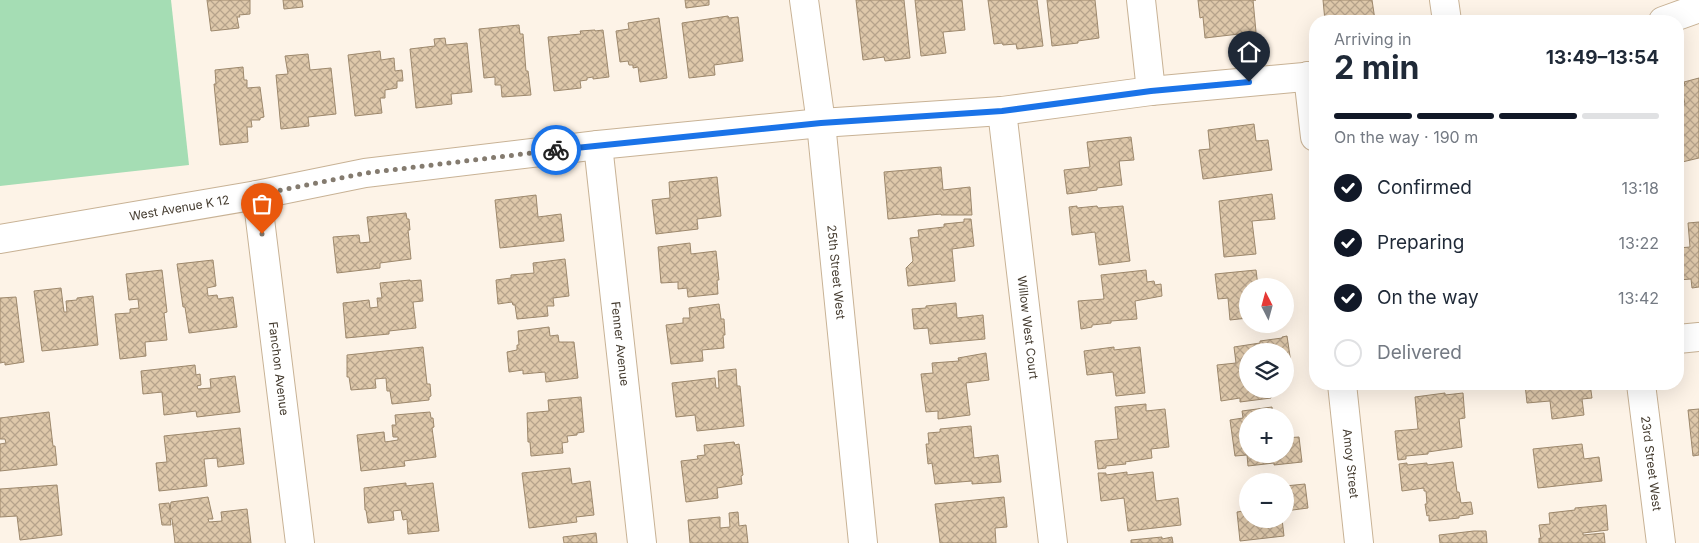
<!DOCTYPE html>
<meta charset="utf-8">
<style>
body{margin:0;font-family:Inter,sans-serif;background:#f2f2f3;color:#1f2937;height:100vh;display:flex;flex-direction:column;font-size:19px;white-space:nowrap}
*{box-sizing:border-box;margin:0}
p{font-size:16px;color:#747a83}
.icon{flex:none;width:28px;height:28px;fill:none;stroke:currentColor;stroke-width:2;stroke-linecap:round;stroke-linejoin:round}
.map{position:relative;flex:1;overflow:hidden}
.panel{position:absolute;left:1309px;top:15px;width:375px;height:375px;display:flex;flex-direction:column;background:#fff;border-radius:20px;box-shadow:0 5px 20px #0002}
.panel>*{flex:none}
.needle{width:32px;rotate:354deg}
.buttons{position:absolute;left:1239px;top:278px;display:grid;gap:10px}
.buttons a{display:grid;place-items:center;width:55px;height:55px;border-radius:50%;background:#fff;box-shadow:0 5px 20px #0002;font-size:25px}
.pin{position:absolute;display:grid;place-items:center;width:42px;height:42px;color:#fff;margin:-51px -21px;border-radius:50% 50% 50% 0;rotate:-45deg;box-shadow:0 0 5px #0007}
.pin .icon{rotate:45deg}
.courier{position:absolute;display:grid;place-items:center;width:50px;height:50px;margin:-25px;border:4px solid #1a73e8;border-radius:50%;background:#fff;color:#222;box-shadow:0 1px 6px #0007}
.head em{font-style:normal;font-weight:700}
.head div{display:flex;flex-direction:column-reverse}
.head{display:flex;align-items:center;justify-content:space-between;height:85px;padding:0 25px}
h1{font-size:32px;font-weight:700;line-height:38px}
.bar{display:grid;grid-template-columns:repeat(4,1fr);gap:8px 5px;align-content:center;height:60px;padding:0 25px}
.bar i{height:6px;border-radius:4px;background:#e0e1e3}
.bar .active{background:#111827}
.bar p{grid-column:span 4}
ol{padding:0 25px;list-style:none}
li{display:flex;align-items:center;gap:15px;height:55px}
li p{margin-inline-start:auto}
li .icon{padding:5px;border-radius:50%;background:#111827;color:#fff;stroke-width:4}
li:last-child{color:#747a83}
li i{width:28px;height:28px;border:2px solid #e0e1e3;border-radius:50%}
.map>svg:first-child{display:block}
.grass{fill:#a5ddb4}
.building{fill:url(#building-cross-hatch);stroke:#9d886c}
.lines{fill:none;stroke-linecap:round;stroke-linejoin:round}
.minor-casing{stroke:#c8b295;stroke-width:30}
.minor{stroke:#fff;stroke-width:28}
.done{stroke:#847b6f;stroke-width:5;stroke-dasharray:0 9}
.route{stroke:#1a73e8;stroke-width:6}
.labels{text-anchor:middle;stroke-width:5;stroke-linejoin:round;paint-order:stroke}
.street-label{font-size:12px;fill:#433a2e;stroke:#fff}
</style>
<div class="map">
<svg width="1699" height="543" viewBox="0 0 1699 543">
<defs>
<pattern id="building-cross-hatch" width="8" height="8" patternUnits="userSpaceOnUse" patternTransform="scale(1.25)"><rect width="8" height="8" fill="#dec8aa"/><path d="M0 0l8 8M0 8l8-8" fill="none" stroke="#b6a38b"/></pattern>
</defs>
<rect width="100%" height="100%" fill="#fdf3e7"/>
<path class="grass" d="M0 0H171L189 165 0 186Z"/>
<g class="building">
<path d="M207 0H250V14L239 15 240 17H237L239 28 211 31Z"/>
<path d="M283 0H302L303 7 284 9Z"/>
<path d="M685 0H709V5L686 8Z"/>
<path d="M856 0H904L910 58 885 61 884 57 863 60Z"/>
<path d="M915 0H962L965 30 943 32 946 53 921 56Z"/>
<path d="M988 0H1037L1043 46 1017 49 1016 44 1003 45 1002 43 994 44Z"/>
<path d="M1047 0H1095L1099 38 1078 41V43L1052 46Z"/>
<path d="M1198 0H1256H1253L1256 32 1205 38 1203 17 1200 18Z"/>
<path d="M1323 0H1372L1375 20 1325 21Z"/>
<path d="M728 16 729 18 738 17 743 61 714 65 715 75 689 78 682 23Z"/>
<path d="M659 18 667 78 640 82 638 67 633 68V65H629L628 61 620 62 616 31 629 29 628 23Z"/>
<path d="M519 25 520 34H523L526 71H528L531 95 502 97 501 85H495V77L484 78 479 29Z"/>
<path d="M595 30V31L603 30 609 77 593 79V77L587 78V80L580 81 581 88 554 91 548 37 581 34 580 31Z"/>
<path d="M445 38 446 45 467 43 472 92 451 94 452 104 416 108 410 49 435 46 434 39Z"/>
<path d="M380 51 381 60 394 58 395 71 402 70 403 81H397V88L385 90V98H380L382 113 355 116 348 55Z"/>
<path d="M308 54 310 70 331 68 336 114 308 117 309 126 281 129 276 75 288 74 285 56Z"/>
<path d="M243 67 244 80H247V88L260 87 264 117 260 118V120H251L252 127H247L248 142 220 145 214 84H216L215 70Z"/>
<path d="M1699 78V158L1678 163V106L1685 104 1681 86 1685 85 1684 82Z"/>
<path d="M1254 124 1256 141 1268 140 1272 170 1203 179 1199 150 1210 149 1208 130Z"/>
<path d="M1131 137 1134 160 1119 161 1122 185 1097 188V190L1067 194 1064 170 1090 167 1087 142Z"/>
<path d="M941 167 943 190 970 187 972 215H941V214L888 219 884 172Z"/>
<path d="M717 177 721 216 697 219 698 229 656 234 652 200 670 198 669 182Z"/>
<path d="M1272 194 1275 219 1252 221 1256 254 1224 257 1219 201Z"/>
<path d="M536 195 538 217 561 214 564 241 500 248 495 200Z"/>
<path d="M1077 206V208L1097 206 1098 208 1123 206 1130 261 1099 265 1095 232 1072 235 1069 207Z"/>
<path d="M406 213 407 219H409L410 230H408L411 259 380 263V268L337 273 333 237 359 235 360 243 370 242 367 217Z"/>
<path d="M964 219H971L974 246 952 249 955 281 908 286 906 268 913 261 910 238 919 237 918 230 944 227V224L964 222Z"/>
<path d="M1699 222V287L1692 288 1691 279 1678 280V248L1690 247 1688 223Z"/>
<path d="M690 243 691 254 716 251 719 280H717L718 294 688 297 687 288 678 289V282L661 283 658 247Z"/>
<path d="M565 259 569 296 553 298 554 306H547L548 316 517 319 515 305H513L512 302 498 304 496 280 511 278V275L534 273 533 263Z"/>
<path d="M213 260 216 286 207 288 208 296 217 295 218 299 233 297 237 327 189 333 185 307H183L177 264Z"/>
<path d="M162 270 167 312 164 313 167 340 145 342 146 356 120 359 115 314 130 313V309L139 308 138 299 129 300 126 274Z"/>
<path d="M1146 270 1147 282 1154 281 1155 285 1161 284 1162 296 1135 301 1137 319 1111 321V323L1092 325V327L1081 329 1078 301 1104 299 1101 275Z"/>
<path d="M1256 270 1258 286H1248V318L1230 320 1228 298 1218 299 1215 274Z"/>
<path d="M410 280V281L421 280 423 301 413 302 416 328 389 331V334L346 338 343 303 369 300 370 308 378 307 377 298H382L380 283Z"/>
<path d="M61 288 64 312H67L66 301 77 300V298L93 296 98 345 42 351 34 291Z"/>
<path d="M16 297 24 362 5 365V362L0 363V298Z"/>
<path d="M956 303 957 318 983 315 985 339 930 344 928 328 914 329 912 309 926 308V306Z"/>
<path d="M719 304 721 319H724L725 335H723L724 348 702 350 703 361 671 364 666 325 683 323V318H690L689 308Z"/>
<path d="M549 327 550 336 558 335 559 342H574L578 378 546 382 545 372 523 374V370L509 372 507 352 517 350V345H519L518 331Z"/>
<path d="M1287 336 1291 363H1285V351H1248V389H1270L1271 398 1240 402V398L1221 401 1217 365 1236 363 1234 347 1260 343V341L1282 338V337Z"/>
<path d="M423 347 427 384H430L431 396 429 397V400L392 404 390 391H387L386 378 375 379 376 388 351 390 349 377H347V355Z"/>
<path d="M1114 347V350L1140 347 1145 393 1116 396 1113 372 1087 375 1084 351Z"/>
<path d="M986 353 989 380 966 383 970 415 938 419V411L926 412 921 374 933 373 932 363 959 361 958 358Z"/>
<path d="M195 365 196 375 200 374 201 385 197 386 198 389 211 388 210 379 235 376 240 412 197 417 196 411 164 415 162 392 143 394 141 371Z"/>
<path d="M736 369 737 386H740L744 426 697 431 695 415 676 417 672 383 715 378 716 388H719L718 371Z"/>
<path d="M1525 384H1590L1592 398 1582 399 1584 415 1552 419 1550 401 1527 403Z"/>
<path d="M1445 393V395L1463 393 1465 418 1459 419 1462 447 1428 452V454L1406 456V459L1398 460 1395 431 1418 429 1415 397Z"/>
<path d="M581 397 584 432 577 433V435L567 436 568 442 562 443 563 453 531 456 530 442H528L527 413 549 411 548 400Z"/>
<path d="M1146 404V411L1165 409 1169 447 1151 449 1152 458 1125 462 1126 464 1106 466V468L1098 469 1095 441 1118 439 1115 407Z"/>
<path d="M1272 407 1273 416H1248V454H1285V438L1299 437 1302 462 1274 465V463L1248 466 1247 455 1235 456 1230 420 1243 418 1242 411Z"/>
<path d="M1699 409V455L1693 456 1688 410Z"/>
<path d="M49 412 53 446H55L57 465 0 471V444L6 443 5 439H0V418Z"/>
<path d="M430 412 431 418H433L434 427 432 428 436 457 404 461 405 466 361 471 357 435 384 432 385 442 398 440V437H393L392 425H396L395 415Z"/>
<path d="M971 426 974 458 998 455 1001 482 972 484V481L935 484 932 463 928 464 926 444H929L928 433 940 432V429Z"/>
<path d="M240 428 244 464 218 467 217 458 204 459 207 486 159 491 156 463 167 462 164 436Z"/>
<path d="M734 442 735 445 739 444 743 475 741 476 742 484 717 488 718 498 686 502 681 461 698 459 697 456 705 455 704 445Z"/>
<path d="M1582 444 1584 459 1599 457 1602 481 1538 488 1533 449Z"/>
<path d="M1453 462 1457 492H1459L1461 503 1471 502 1473 514 1459 516V518L1429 521V515L1427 516 1425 504H1427L1426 491H1424V488L1402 491 1399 464 1407 463V465L1427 463V465Z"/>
<path d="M570 468 572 484 590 481 594 515 576 517 577 522 529 528 522 473Z"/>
<path d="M1127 472V475L1153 472 1156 501 1178 498 1181 525 1128 531 1124 498 1101 501 1098 473H1106V475Z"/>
<path d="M406 483V486L433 483 439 531 408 534 407 519 403 520 401 510 393 511 394 520 368 523 366 510H365L364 488Z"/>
<path d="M1305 484 1308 508 1285 511V486Z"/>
<path d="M57 485 62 535 20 540 17 516 0 517V489Z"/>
<path d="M208 497 213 519H208L209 522 222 521 221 512 247 509 251 543H175L172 519 170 518 171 525H162L159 504 169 503 170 510 171 502Z"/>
<path d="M1004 497 1007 527 995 528 996 543H940L935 504Z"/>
<path d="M1242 505H1248V519H1282L1284 536 1240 541 1237 512 1243 511Z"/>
<path d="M1606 505 1608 530 1583 533V535L1604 533 1605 543H1539V538L1541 539 1539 525 1550 524 1549 513 1575 510V508Z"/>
<path d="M738 512 739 526 746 525 748 543H690L688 520 720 517V528L730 527 729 513Z"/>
<path d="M1474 531H1486L1487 543H1440L1439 535Z"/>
<path d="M596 533 597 543H564L563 537Z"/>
<path d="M1162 537V539L1172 537 1173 543H1131V540Z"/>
</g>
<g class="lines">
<defs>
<g id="minor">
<path id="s1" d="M804 0 821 123 863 543"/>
<path d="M1141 0 1151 91"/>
<path d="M1444 0 1447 21"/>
<path d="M1663 21 1699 8"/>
<path d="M1308 76 1315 137"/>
<path id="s2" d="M1002 111 1053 543"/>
<path id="s3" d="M598 145 642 543"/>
<path id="s4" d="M257 195 300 543"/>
<path id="s5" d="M0 239 257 195 365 173 598 145 821 123 1002 111 1151 91 1315 76"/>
<path d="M1678 339 1699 337"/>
<path id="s6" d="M1342 384 1359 543"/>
<path id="s7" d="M1641 384 1661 543"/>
</g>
</defs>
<use href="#minor" class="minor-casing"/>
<use href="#minor" class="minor"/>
</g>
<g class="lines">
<path class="done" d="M262 234 257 195 366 173 556 150"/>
<path class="route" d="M556 150 821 123 1002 111 1151 91 1249 82"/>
</g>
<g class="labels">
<g class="street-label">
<text dy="4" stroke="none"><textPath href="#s5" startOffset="182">West Avenue K 12</textPath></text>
<text dy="4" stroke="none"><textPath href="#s1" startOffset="274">25th Street West</textPath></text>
<text dy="4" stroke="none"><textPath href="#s2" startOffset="218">Willow West Court</textPath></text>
<text dy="4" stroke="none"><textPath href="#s3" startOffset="200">Fenner Avenue</textPath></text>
<text dy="4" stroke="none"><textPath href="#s4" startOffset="175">Fanchon Avenue</textPath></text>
<text dy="4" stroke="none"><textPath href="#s6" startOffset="80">Amoy Street</textPath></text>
<text dy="4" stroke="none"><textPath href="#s7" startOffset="80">23rd Street West</textPath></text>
</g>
</g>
</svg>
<div class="buttons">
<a><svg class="needle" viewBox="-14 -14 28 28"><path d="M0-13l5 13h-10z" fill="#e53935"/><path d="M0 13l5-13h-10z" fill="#747a83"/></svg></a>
<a><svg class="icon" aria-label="layers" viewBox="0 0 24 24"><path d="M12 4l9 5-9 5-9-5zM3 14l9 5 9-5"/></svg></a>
<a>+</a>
<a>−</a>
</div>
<div class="pin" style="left:262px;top:234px;background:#ea580c"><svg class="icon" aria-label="bag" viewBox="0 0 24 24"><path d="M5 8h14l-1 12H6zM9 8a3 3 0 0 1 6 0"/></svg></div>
<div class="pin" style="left:1249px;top:82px;background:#1f2937"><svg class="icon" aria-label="home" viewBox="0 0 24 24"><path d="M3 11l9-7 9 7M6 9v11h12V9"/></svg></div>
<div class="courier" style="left:556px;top:150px"><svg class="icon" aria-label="bike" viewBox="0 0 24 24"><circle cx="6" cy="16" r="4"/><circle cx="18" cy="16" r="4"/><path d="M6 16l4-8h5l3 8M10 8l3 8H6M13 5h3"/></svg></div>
<section class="panel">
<div class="head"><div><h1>2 min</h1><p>Arriving in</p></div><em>13:49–13:54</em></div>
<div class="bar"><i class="active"></i><i class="active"></i><i class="active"></i><i></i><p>On the way · 190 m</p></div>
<ol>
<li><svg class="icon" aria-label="check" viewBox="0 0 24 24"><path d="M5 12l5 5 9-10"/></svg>Confirmed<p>13:18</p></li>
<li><svg class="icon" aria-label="check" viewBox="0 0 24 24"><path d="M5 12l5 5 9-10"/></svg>Preparing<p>13:22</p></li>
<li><svg class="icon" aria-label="check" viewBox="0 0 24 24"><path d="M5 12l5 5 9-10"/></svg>On the way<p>13:42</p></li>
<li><i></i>Delivered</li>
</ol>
</section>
</div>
